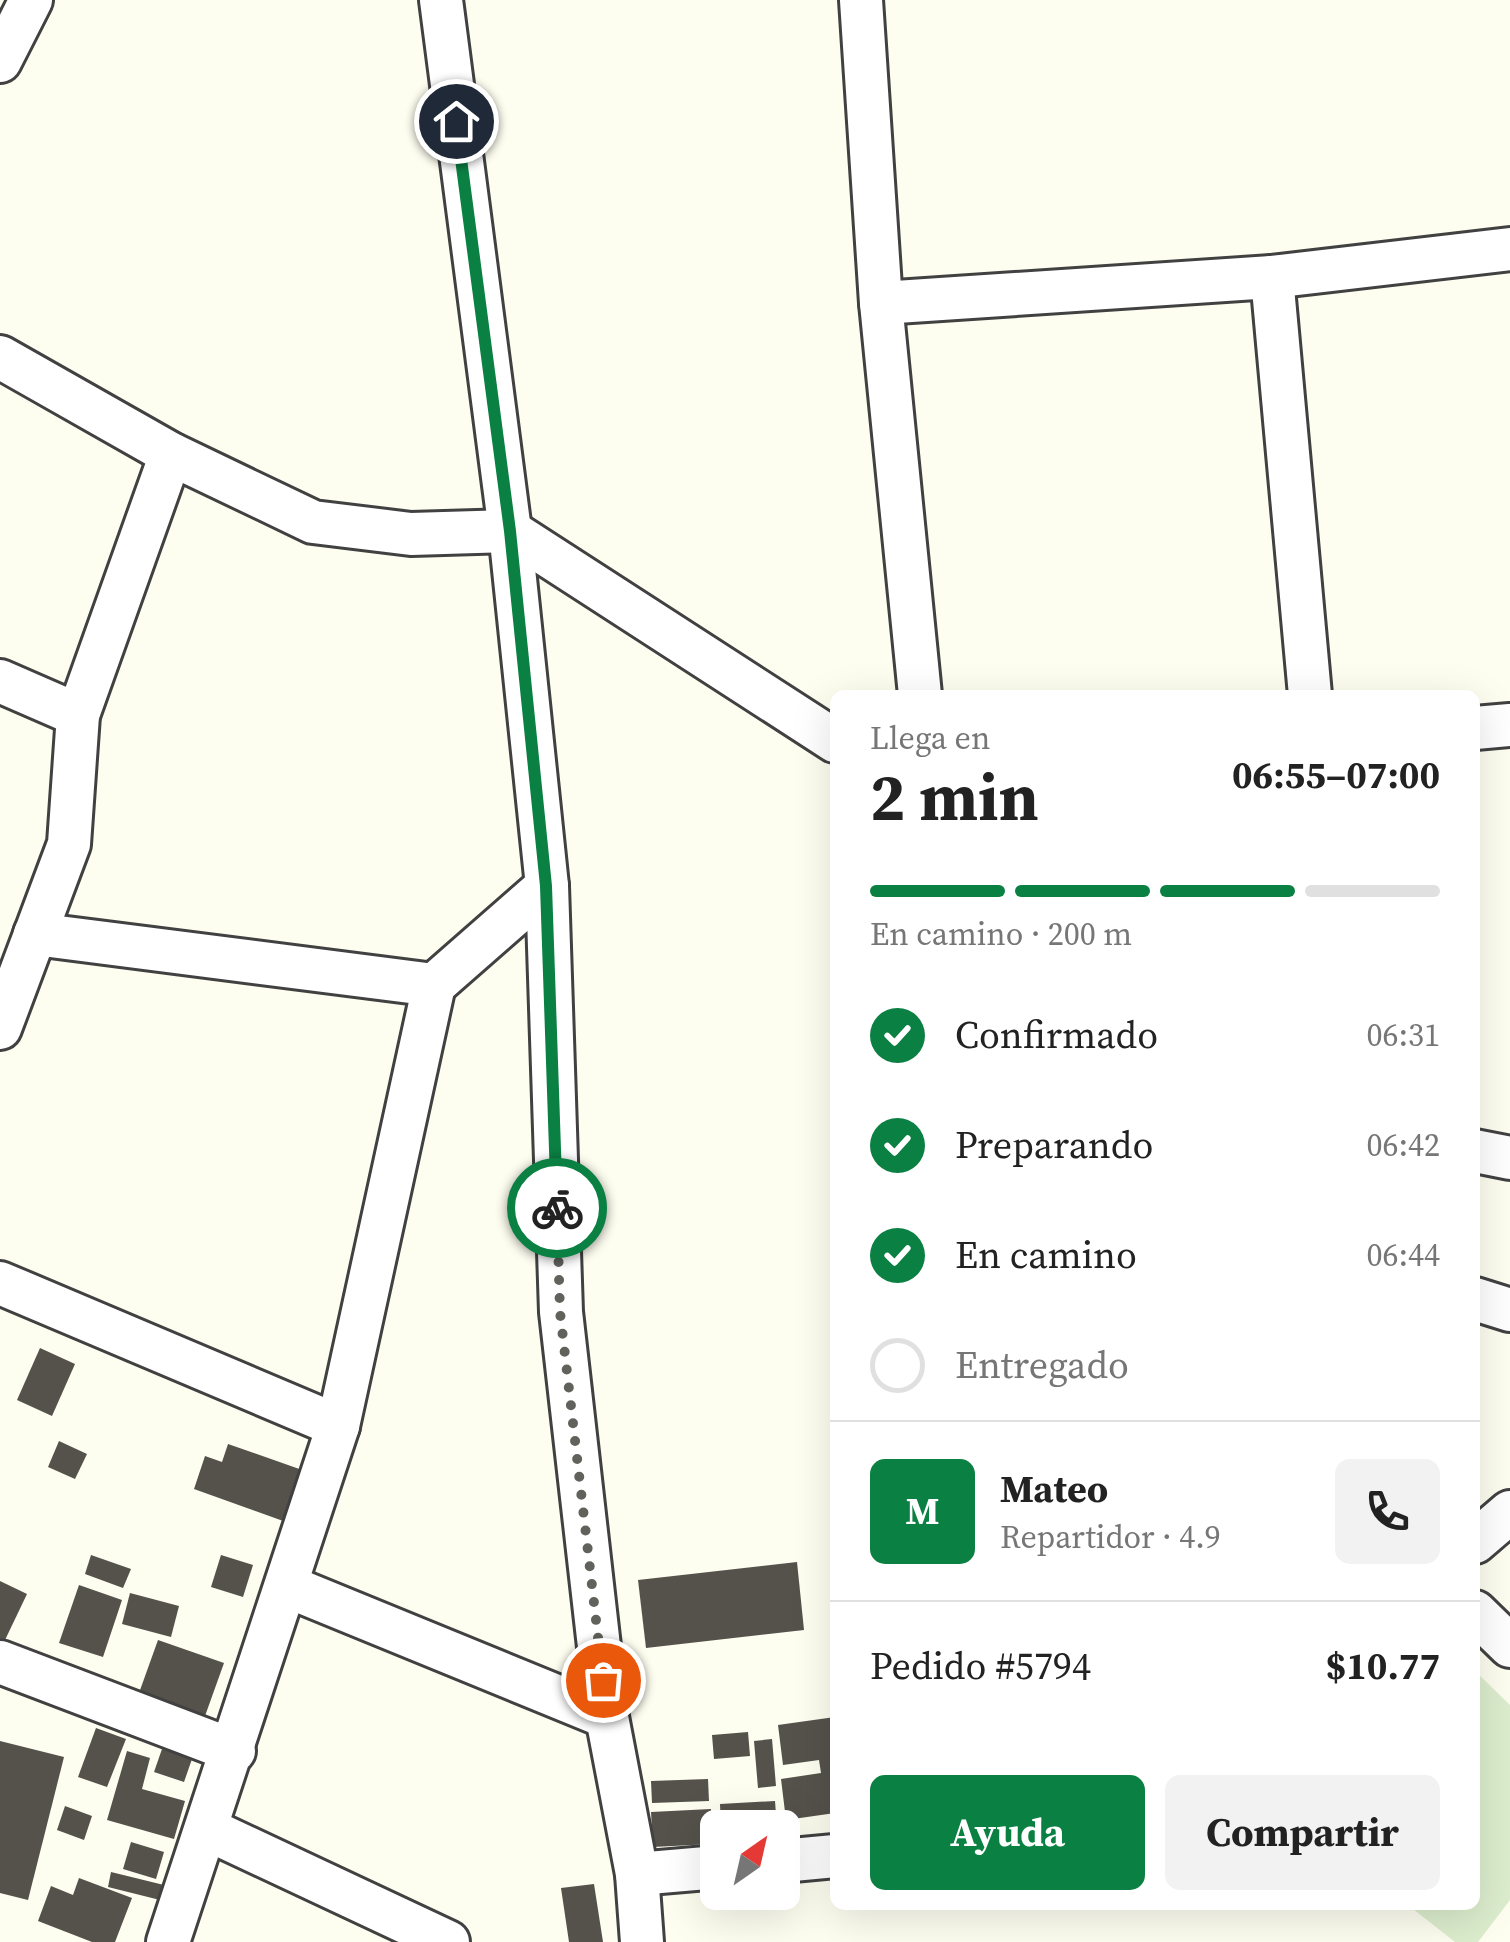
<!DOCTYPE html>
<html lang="es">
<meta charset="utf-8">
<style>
body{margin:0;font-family:"Source Serif 4",serif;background:#f2f2f2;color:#222;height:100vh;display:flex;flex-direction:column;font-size:38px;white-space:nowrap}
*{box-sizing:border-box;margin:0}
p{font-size:32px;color:#767676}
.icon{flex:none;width:55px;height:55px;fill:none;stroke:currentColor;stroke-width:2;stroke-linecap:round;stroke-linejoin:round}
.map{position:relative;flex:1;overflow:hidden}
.details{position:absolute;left:830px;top:690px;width:650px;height:1220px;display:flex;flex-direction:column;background:#fff;border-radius:15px;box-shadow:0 10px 40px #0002}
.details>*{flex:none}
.needle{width:65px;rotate:34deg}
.buttons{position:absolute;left:700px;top:1810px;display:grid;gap:20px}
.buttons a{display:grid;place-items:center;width:100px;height:100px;border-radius:15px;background:#fff;box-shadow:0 10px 40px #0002;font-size:50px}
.pin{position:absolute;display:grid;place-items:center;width:85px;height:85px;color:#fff;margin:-42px;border:5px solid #fff;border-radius:50%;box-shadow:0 2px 10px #0007}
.courier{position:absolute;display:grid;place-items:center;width:100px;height:100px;margin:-50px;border:8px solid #0b8043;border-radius:50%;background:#fff;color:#222;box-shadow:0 2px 12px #0007}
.overview em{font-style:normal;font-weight:700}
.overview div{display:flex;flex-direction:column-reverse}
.overview{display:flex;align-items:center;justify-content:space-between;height:170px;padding:0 40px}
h1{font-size:65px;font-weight:700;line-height:75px}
.bar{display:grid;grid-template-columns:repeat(4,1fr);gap:15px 10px;align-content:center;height:120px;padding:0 40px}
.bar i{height:12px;border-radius:8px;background:#e0e0e0}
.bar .selected{background:#0b8043}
.bar p{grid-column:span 4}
.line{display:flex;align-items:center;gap:25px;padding:0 40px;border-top:2px solid #e0e0e0}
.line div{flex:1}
.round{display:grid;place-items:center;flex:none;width:105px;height:105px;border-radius:15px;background:#f2f2f2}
ol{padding:0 40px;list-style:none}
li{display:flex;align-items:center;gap:30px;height:110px}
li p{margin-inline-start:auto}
li .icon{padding:10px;border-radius:50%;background:#0b8043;color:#fff;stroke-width:4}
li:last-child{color:#767676}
li i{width:55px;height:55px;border:5px solid #e0e0e0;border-radius:50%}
.primary-button{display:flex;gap:20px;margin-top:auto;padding:20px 40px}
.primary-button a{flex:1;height:115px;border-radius:15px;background:#0b8043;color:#fff;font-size:40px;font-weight:700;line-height:115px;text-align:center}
.primary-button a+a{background:#f2f2f2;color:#222}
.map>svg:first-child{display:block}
.pitch{fill:#dcedcd}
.building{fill:#55514b}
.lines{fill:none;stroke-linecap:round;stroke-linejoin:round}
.minor-casing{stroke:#414141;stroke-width:48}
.minor{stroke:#fff;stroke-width:42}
.done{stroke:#62625d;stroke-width:10;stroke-dasharray:0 18}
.route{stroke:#0b8043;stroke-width:12}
</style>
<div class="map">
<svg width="1510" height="1942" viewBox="0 0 1510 1942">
<rect width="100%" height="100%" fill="#fdfdf0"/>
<path class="pitch" d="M1475 1671 1510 1705V1900L1478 1942H1455L1408 1905H1475Z"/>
<g class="building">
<path d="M40 1348 75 1364 52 1416 17 1400Z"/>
<path d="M59 1441 87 1454 75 1479 48 1467Z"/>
<path d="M228 1444 305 1471 286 1522 194 1489 205 1456 222 1462Z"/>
<path d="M91 1555 131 1569 123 1588 85 1574Z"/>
<path d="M221 1555 253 1565 243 1597 211 1587Z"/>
<path d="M797 1562 804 1630 646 1648 638 1580Z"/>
<path d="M0 1581 27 1594 5 1640 0 1638Z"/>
<path d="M79 1585 122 1600 103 1657 59 1643Z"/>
<path d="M130 1593 179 1606 171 1637 122 1624Z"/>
<path d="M158 1640 224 1663 205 1716 139 1693Z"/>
<path d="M835 1717V1813L786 1820 781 1779 821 1773 819 1760 783 1765 778 1725Z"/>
<path d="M96 1728 126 1739 107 1787 78 1777Z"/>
<path d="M748 1732 750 1756 714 1759 712 1735Z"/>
<path d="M772 1739 776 1786 758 1788 754 1741Z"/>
<path d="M0 1741 64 1757 28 1900 0 1893Z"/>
<path d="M162 1749 192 1759 184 1782 154 1772Z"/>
<path d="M127 1751 150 1758 142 1789 185 1801 174 1839 107 1820Z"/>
<path d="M708 1779 709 1801 652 1803 651 1781Z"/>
<path d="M775 1801 777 1828H721L720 1804Z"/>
<path d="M65 1806 92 1816 84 1840 57 1830Z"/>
<path d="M711 1809 712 1844 653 1847 651 1812Z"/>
<path d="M131 1842 164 1852 156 1879 123 1869Z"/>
<path d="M111 1872 168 1886 164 1901 108 1887Z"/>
<path d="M79 1878 132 1898 115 1942H92L38 1921 51 1886 73 1895Z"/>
<path d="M594 1884 603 1942H569L561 1888Z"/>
</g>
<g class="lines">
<defs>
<g id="minor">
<path d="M441 0 510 531 547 886 561 1312 607 1717 637 1874 642 1942"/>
<path d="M861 0 881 303 920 695"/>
<path d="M0 61 31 0"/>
<path d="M1272 277 1310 695"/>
<path d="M881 303 1272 277 1510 249"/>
<path d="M0 357 171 454 313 522 411 534 510 531 835 741"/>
<path d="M0 681 78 715"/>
<path d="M1475 728 1510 725"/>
<path d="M35 934 434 985 547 886"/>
<path d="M0 1028 69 844 78 715 171 454"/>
<path d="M1475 1151 1510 1158"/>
<path d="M0 1283 338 1426"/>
<path d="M1475 1299 1510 1310"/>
<path d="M1475 1542 1510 1512"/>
<path d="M287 1586 607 1717"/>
<path d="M1475 1612 1510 1646"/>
<path d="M0 1662 234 1751"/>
<path d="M207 1829 448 1942"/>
<path d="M782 1861 835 1856"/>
<path d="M637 1874 718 1867"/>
<path d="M168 1942 338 1426 434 985"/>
</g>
</defs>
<use href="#minor" class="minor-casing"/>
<use href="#minor" class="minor"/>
</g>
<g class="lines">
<path class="done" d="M557 1208 560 1312 603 1680"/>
<path class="route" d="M456 121 510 531 546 886 557 1208"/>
</g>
</svg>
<div class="buttons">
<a><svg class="needle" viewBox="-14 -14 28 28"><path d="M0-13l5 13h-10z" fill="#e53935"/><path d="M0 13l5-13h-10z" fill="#767676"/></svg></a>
</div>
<div class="pin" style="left:603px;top:1680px;background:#ea580c"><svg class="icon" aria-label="bag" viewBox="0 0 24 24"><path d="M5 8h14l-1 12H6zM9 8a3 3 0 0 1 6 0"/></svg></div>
<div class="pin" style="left:456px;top:121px;background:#1f2937"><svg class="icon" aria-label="home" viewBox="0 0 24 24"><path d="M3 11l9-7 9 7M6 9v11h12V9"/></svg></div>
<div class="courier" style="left:557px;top:1208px"><svg class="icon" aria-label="bike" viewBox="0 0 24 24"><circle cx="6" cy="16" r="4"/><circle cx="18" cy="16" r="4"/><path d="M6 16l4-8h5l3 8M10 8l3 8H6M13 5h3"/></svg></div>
<section class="details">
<div class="overview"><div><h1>2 min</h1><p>Llega en</p></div><em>06:55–07:00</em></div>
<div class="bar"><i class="selected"></i><i class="selected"></i><i class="selected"></i><i></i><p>En camino · 200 m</p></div>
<ol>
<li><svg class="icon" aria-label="check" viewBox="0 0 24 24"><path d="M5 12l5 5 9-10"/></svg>Confirmado<p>06:31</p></li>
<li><svg class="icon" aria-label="check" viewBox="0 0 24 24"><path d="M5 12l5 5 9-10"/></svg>Preparando<p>06:42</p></li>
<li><svg class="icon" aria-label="check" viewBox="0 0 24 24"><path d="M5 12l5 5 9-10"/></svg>En camino<p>06:44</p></li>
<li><i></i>Entregado</li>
</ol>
<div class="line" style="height:180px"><b class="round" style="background:#0b8043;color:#fff">M</b><div><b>Mateo</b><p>Repartidor · 4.9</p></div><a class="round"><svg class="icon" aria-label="phone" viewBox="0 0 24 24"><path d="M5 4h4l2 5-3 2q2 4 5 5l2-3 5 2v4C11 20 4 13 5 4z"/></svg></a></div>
<div class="line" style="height:130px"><div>Pedido #5794</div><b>$10.77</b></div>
<div class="primary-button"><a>Ayuda</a><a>Compartir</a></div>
</section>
</div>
